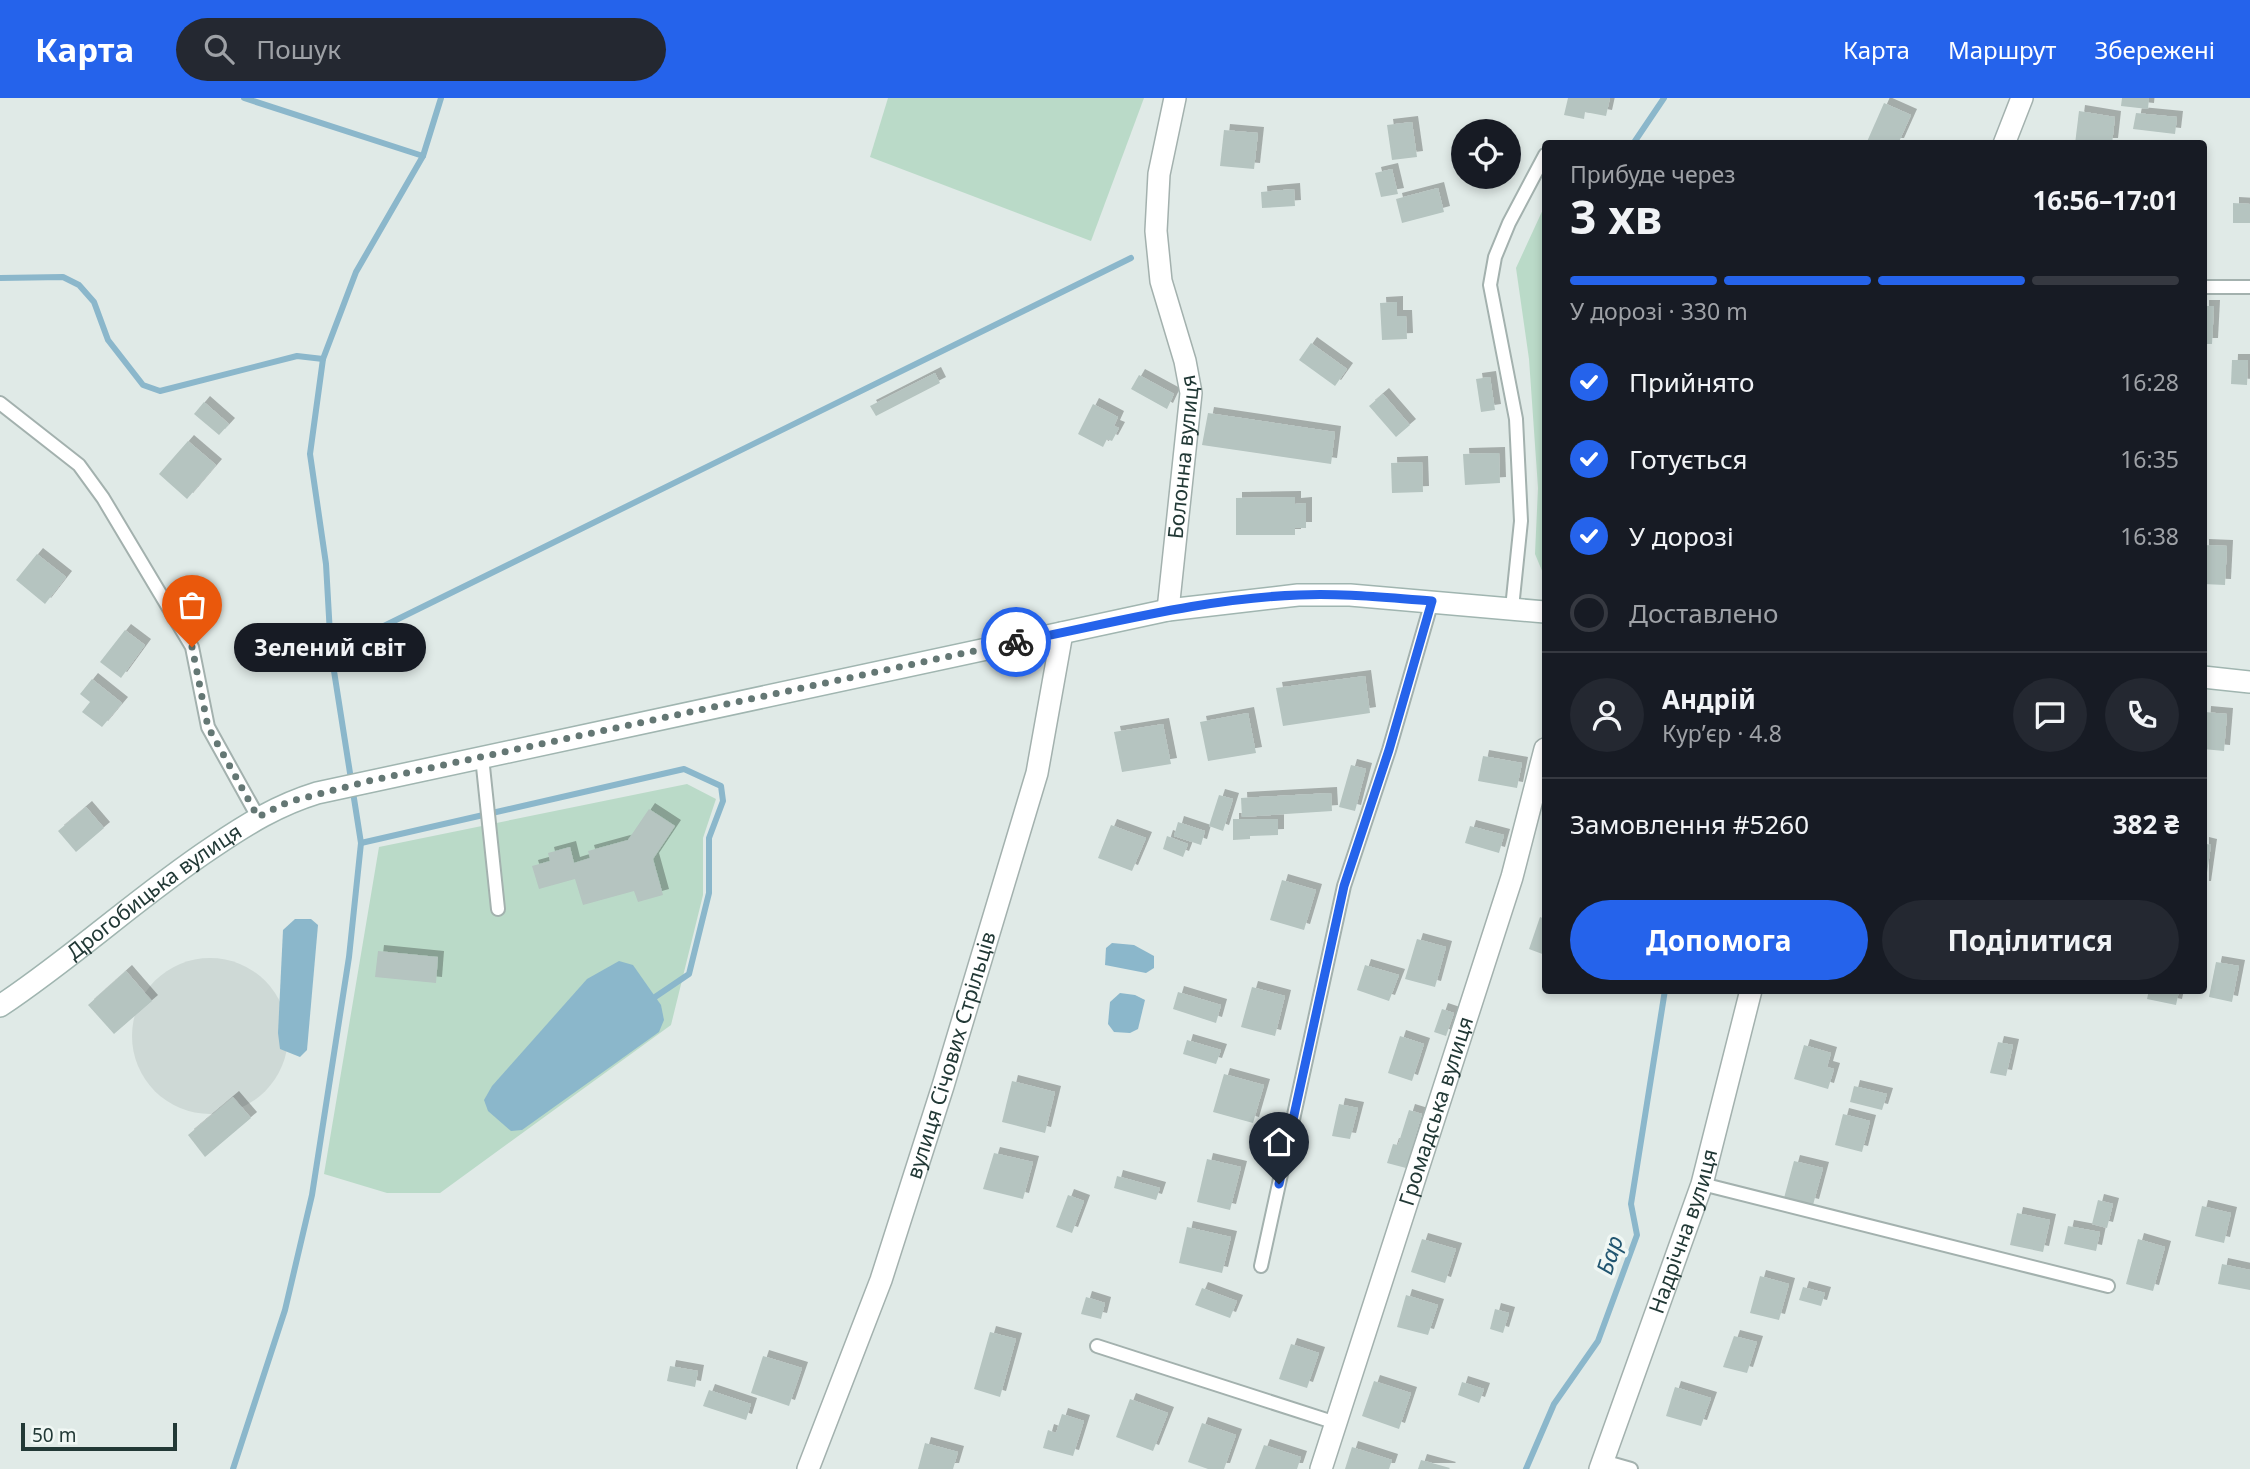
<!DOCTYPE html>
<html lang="uk">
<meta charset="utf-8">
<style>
body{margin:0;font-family:"Noto Sans",sans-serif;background:#242831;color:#f1f3f6;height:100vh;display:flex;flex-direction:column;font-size:26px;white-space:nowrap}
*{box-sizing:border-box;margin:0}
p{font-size:23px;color:#9ea1a6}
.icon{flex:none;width:38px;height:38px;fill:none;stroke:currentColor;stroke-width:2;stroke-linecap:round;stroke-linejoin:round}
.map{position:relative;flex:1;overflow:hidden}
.side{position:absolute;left:1542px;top:42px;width:665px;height:854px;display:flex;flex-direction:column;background:#171b24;border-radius:7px;box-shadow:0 4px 10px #0003}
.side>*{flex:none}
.fabs{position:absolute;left:1451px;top:21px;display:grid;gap:14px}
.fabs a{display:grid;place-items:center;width:70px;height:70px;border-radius:50%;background:#171b24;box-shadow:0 4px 10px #0003;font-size:35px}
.scale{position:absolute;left:21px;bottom:18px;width:156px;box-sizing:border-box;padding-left:7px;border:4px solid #223936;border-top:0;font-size:19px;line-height:24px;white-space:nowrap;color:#223936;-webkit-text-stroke:5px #f0f7f4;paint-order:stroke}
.pin{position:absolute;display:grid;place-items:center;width:60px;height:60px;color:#fff;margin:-72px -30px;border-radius:50% 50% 50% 0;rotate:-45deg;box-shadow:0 0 7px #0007}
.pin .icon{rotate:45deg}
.courier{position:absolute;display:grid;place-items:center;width:70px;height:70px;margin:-35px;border:5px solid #2563eb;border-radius:50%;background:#fff;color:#222;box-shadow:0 2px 9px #0007}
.bubble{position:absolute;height:49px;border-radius:24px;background:#171b24;box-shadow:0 4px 10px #0003;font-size:23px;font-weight:700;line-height:49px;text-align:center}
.overview em{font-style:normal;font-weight:700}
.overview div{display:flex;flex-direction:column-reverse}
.overview{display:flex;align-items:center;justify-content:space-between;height:119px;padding:0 28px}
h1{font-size:46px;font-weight:700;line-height:52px}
.bar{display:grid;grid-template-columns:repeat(4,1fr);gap:10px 7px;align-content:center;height:84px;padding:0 28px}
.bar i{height:9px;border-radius:5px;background:#363941}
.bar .active{background:#2563eb}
.bar p{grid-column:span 4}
.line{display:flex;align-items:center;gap:18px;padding:0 28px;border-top:2px solid #363941}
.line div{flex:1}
.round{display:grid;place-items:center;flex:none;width:74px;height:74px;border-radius:37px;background:#242831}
ol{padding:0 28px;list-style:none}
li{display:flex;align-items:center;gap:21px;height:77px}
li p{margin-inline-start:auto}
li .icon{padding:7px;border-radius:50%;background:#2563eb;color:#fff;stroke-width:4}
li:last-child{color:#9ea1a6}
li i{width:38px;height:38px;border:4px solid #363941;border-radius:50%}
.action{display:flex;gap:14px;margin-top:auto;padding:14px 28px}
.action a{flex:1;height:80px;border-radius:42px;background:#2563eb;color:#fff;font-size:28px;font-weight:700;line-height:80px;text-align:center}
.action a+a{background:#242831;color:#f1f3f6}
header{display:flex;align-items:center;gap:42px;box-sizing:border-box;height:98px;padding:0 35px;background:#2563eb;color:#fff}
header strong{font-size:33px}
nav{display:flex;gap:38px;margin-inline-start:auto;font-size:24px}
.search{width:490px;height:63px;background:#242831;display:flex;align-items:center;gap:18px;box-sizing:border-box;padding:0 24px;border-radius:38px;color:#9ea1a6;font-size:26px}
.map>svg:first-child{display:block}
.built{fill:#ced9d6}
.green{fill:#badac8}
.water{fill:#8bb7cb}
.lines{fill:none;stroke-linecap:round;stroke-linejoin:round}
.stream{stroke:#8bb7cb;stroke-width:6}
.building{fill:#b5c4c0;filter:url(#shadow)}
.lane-casing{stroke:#a3b1ae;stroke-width:16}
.street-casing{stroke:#a3b1ae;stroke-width:24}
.secondary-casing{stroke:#a0b5b0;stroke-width:24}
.lane{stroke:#fff;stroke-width:12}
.street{stroke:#fff;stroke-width:21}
.secondary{stroke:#fff;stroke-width:21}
.done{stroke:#647774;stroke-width:7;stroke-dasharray:0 12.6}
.route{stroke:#2563eb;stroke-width:9}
.labels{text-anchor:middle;stroke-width:7;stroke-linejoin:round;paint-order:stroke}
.street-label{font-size:21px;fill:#223936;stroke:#f0f7f4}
.water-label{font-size:23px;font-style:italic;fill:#215570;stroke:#f0f7f4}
</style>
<header>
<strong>Карта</strong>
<div class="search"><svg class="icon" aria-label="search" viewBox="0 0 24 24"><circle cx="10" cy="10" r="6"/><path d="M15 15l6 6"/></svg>Пошук</div>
<nav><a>Карта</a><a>Маршрут</a><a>Збережені</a></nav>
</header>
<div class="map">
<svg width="2250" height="1371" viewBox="0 0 2250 1371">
<defs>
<filter id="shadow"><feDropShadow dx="6" dy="-6" stdDeviation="0" flood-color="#0004"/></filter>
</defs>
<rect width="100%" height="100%" fill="#e0eae7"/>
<circle class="built" cx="210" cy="938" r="78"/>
<g class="green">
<path d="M888 0H1144L1091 143 870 59Z"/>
<path d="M1545 107V480L1535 456 1538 390 1529 261 1516 170Z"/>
<path d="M687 686 716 701 703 740V797L671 927 440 1095H387L324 1076 379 749Z"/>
</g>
<g class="water">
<path d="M295 821H311L318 827 307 952 300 959 280 951 278 935 283 832Z"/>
<path d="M1112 845 1134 847 1154 858V870L1146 875 1105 867 1106 850Z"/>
<path d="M619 863 633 867 661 907 664 922 659 934 522 1032 511 1033 488 1013 484 1002 492 988 587 881Z"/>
<path d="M1120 895 1135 897 1145 902 1138 931 1130 935 1114 934 1108 926 1110 904Z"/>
</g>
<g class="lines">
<g class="stream">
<path d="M244 0 423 58"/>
<path d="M1633 46 1664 0"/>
<path d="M0 180 63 179 79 187 94 204 108 242 143 287 160 293 297 258 323 261"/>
<path d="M331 554 1131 160"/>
<path d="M361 745 684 671 721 688 723 703 709 740V795L689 876 655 899"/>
<path d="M233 1371 285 1212 312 1097 349 859 361 745 331 554 326 466 310 356 323 261 356 174 423 58 441 0"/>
<path d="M1526 1371 1554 1306 1598 1243 1637 1137 1631 1106 1665 892"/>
</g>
</g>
<g class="building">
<path d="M1568 0H1610L1606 18 1585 14 1584 21 1564 17Z"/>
<path d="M2122 0H2149L2148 11 2121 8Z"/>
<path d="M1884 5 1911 17 1898 46H1866Z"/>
<path d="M2079 13 2115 19 2112 46H2075Z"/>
<path d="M2136 15 2177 19 2175 36 2133 31Z"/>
<path d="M1412 24 1417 59 1392 62 1387 27Z"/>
<path d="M1224 32 1258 35 1254 71 1220 68Z"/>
<path d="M1392 71 1398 96 1381 99 1375 75Z"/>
<path d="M1438 90 1444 114 1402 125 1396 101Z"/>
<path d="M1294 91 1295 108 1262 110 1261 94Z"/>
<path d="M2233 105 2250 106V125H2233Z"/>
<path d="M1397 204V218H1406L1407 241 1382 242 1380 205Z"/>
<path d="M2203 208H2214L2212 246H2203Z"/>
<path d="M1311 245 1347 271 1335 288 1299 262Z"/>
<path d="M2232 262H2248L2247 287 2231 286Z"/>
<path d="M935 275 940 285 876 318 870 308Z"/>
<path d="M1139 277 1174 296 1167 311 1131 291Z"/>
<path d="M1490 279 1495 312 1481 314 1476 281Z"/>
<path d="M1383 296 1410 327 1396 339 1369 308Z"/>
<path d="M204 304 229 326 219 337 194 316Z"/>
<path d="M1093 306 1118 319 1114 328 1119 330 1112 343 1107 341 1103 349 1078 336Z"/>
<path d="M1208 315 1335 334 1331 366 1202 347Z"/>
<path d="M188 343 216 367 187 401 159 376Z"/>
<path d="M1499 355 1500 385 1465 387 1463 356Z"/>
<path d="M1422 364 1423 394 1392 395 1391 365Z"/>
<path d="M1295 399V406L1306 405V430H1295V437H1236V400Z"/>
<path d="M2203 447 2227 448 2225 487 2203 486Z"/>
<path d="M37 456 66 479 45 506 16 482Z"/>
<path d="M125 532 145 547 121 580 100 564Z"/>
<path d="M1365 578 1370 615 1283 628 1276 590Z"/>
<path d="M92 581 122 605 102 629 82 614 90 604 80 596Z"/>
<path d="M2205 614 2227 616 2224 653 2203 651Z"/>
<path d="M1248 615 1256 655 1208 663 1200 624Z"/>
<path d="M1163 626 1171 666 1122 674 1114 634Z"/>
<path d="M1483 658 1522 665 1517 690 1478 683Z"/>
<path d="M1351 667 1366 671 1355 713 1339 709Z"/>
<path d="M1331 695 1332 713 1242 719 1241 700Z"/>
<path d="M1219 697 1233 701 1223 733 1209 728Z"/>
<path d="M86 709 104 730 76 754 58 733Z"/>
<path d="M649 711 675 728 653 761 663 797 638 804 634 793 583 807 575 781 539 791 532 768 550 763 548 755 570 749 574 765 590 760 588 753 628 742Z"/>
<path d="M1233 721H1278V737L1250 738V741L1233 742Z"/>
<path d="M1178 724 1205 733 1201 747 1174 738Z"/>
<path d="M1111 727 1146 740 1132 773 1098 760Z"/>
<path d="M1470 728 1504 737 1499 755 1465 745Z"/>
<path d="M1167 738 1188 746 1183 759 1163 751Z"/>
<path d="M2203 745 2211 747 2205 789H2203Z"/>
<path d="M1282 782 1316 792 1304 832 1270 822Z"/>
<path d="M1540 819 1545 821V857L1529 851Z"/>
<path d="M1417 841 1446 849 1435 889 1405 881Z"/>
<path d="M378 853 438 859 436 885 375 879Z"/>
<path d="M2216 864 2239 868 2232 904 2209 899Z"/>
<path d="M1365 867 1399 877 1389 903 1357 892Z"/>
<path d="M126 873 152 903 114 936 88 907Z"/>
<path d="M1252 889 1285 898 1275 938 1241 929Z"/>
<path d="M2149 892 2179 893 2176 907 2147 901Z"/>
<path d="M1178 894 1221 907 1216 925 1173 911Z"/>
<path d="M1442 911 1454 915 1446 938 1434 934Z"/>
<path d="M1400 938 1424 946 1412 983 1388 975Z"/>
<path d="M1187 942 1221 952 1216 966 1183 956Z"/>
<path d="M1998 944 2013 947 2006 978 1990 975Z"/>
<path d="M1804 947 1831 955 1827 969 1834 971 1828 991 1794 981Z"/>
<path d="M1224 976 1264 987 1253 1025 1213 1014Z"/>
<path d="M1012 983 1055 994 1045 1035 1002 1024Z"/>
<path d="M1854 988 1887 996 1882 1012 1850 1004Z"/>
<path d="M233 999 251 1020 205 1059 188 1037Z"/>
<path d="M1339 1006 1358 1010 1350 1041 1332 1038Z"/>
<path d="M1409 1012 1422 1016 1406 1070 1387 1065 1393 1046 1398 1047Z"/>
<path d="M1843 1016 1870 1023 1862 1054 1835 1047Z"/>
<path d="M994 1055 1033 1064 1023 1101 983 1091Z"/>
<path d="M1207 1061 1241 1069 1230 1112 1197 1104Z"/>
<path d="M1794 1063 1823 1070 1813 1107 1784 1100Z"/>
<path d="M1117 1078 1160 1090 1156 1102 1114 1090Z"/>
<path d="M1068 1097 1084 1103 1072 1135 1056 1129Z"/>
<path d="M2098 1102 2113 1106 2107 1130 2092 1126Z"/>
<path d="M2202 1108 2231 1115 2224 1145 2195 1138Z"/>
<path d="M2017 1115 2050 1122 2043 1154 2010 1147Z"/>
<path d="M2068 1128 2100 1134 2096 1153 2064 1146Z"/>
<path d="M1187 1129 1231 1139 1222 1175 1179 1165Z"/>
<path d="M1422 1141 1456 1151 1445 1185 1411 1174Z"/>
<path d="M2138 1141 2165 1149 2153 1193 2126 1186Z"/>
<path d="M2222 1166 2250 1172V1192L2218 1186Z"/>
<path d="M1760 1178 1789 1186 1779 1222 1750 1215Z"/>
<path d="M1803 1189 1825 1195 1821 1208 1799 1202Z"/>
<path d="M1202 1190 1237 1203 1230 1220 1195 1207Z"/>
<path d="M1406 1197 1438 1207 1428 1237 1397 1229Z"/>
<path d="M1086 1199 1105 1205 1101 1221 1081 1216Z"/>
<path d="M1495 1211 1509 1215 1503 1235 1490 1231Z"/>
<path d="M990 1234 1016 1241 1000 1299 974 1291Z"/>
<path d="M1734 1238 1757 1244 1747 1275 1723 1269Z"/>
<path d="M1291 1246 1319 1255 1307 1290 1279 1281Z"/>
<path d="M763 1258 802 1270 789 1308 751 1295Z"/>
<path d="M670 1268 698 1273 695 1289 667 1283Z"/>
<path d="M1374 1283 1411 1295 1399 1331 1362 1318Z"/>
<path d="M1462 1284 1484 1291 1479 1305 1458 1297Z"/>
<path d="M1675 1289 1711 1300 1701 1328 1666 1318Z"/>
<path d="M709 1292 751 1306 746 1322 703 1308Z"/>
<path d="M1130 1301 1168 1315 1153 1353 1116 1339Z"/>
<path d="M1062 1316 1084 1323 1073 1358 1043 1350 1048 1332 1056 1335Z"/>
<path d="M1202 1325 1236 1337 1224 1371H1208L1188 1364Z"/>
<path d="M925 1345 958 1354 953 1371H918Z"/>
<path d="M1264 1347 1301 1359 1297 1371H1255Z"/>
<path d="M1352 1349 1392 1362 1389 1371H1345Z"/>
<path d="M1421 1362 1450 1370 1449 1371H1418Z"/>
</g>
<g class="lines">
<defs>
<g id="lane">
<path d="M2203 189H2250"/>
<path d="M0 305 79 367 103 400 192 549 208 629 258 719"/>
<path d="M1512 510 1521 423 1516 321 1490 187 1495 159 1509 125 1545 57"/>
<path d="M482 659 498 811"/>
<path d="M1702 1086 2108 1188"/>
<path d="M1261 1168 1344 788 1389 652 1432 503"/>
<path d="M1097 1248 1336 1325"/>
<path d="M1603 1363 1631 1371"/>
</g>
<g id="street">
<path d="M2004 46 2022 0"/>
<path id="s1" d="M1168 512 1191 295 1185 263 1161 183 1156 133 1159 76 1175 0"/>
<path id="s2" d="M808 1371 881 1182 943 988 1037 675 1062 535"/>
<path id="s3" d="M1321 1371 1512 779 1545 651"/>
<path id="s4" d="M1600 1371 1702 1086 1751 892"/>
</g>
<g id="secondary">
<path d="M2203 579 2250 584"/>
<path id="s5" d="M0 908C74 859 139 798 213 749 247 726 278 707 317 695L1168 512 1298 497H1350L1545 514"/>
</g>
</defs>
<use href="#lane" class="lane-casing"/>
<use href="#street" class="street-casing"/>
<use href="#secondary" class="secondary-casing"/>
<use href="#lane" class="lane"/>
<use href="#street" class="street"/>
<use href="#secondary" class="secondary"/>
</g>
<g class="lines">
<path class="done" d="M192 549 208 629 258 719 288 704 369 683 1016 544"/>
<path class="route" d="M1016 544C1109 526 1204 500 1299 497 1344 495 1388 500 1432 503L1389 652 1344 788 1279 1086"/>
</g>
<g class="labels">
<g class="street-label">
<text dy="7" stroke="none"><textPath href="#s1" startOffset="154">Болонна вулиця</textPath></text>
<text dy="7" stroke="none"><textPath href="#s5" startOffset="192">Дрогобицька вулиця</textPath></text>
<text dy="7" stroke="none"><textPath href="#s2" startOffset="438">вулиця Січових Стрільців</textPath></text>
<text dy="7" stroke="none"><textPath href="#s3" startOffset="376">Громадська вулиця</textPath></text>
<text dy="7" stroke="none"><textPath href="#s4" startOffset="252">Надрічна вулиця</textPath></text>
</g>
<g class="water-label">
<text transform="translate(1610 1157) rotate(-72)" y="8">Бар</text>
</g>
</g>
</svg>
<div class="fabs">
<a><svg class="icon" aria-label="locate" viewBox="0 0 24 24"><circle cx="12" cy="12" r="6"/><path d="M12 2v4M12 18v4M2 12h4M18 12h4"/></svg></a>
</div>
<div class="scale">50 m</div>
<div class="pin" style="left:192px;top:549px;background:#ea580c"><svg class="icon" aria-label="bag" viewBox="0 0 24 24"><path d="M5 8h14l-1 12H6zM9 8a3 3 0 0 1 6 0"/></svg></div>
<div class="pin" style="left:1279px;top:1086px;background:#1f2937"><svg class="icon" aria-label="home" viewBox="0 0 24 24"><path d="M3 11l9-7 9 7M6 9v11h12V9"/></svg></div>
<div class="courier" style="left:1016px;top:544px"><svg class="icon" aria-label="bike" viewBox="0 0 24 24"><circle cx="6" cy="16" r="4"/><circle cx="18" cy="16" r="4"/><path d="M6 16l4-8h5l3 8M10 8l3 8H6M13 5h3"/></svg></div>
<div class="bubble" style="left:234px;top:525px;width:192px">Зелений світ</div>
<section class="side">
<div class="overview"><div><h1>3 хв</h1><p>Прибуде через</p></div><em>16:56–17:01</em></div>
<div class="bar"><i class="active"></i><i class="active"></i><i class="active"></i><i></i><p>У дорозі · 330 m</p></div>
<ol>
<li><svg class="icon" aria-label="check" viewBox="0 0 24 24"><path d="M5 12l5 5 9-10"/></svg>Прийнято<p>16:28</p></li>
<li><svg class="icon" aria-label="check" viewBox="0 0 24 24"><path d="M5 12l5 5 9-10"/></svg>Готується<p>16:35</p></li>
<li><svg class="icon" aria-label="check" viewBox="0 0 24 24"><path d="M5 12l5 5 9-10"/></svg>У дорозі<p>16:38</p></li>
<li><i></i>Доставлено</li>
</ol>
<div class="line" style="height:126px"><a class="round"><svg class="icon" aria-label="person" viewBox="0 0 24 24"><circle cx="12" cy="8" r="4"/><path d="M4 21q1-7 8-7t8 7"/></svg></a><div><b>Андрій</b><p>Кур’єр · 4.8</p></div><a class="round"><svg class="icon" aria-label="chat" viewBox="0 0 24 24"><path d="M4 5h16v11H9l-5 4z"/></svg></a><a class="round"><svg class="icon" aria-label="phone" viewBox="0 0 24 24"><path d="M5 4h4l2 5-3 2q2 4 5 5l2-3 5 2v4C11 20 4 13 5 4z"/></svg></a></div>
<div class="line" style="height:91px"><div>Замовлення #5260</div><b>382 ₴</b></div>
<div class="action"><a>Допомога</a><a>Поділитися</a></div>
</section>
</div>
